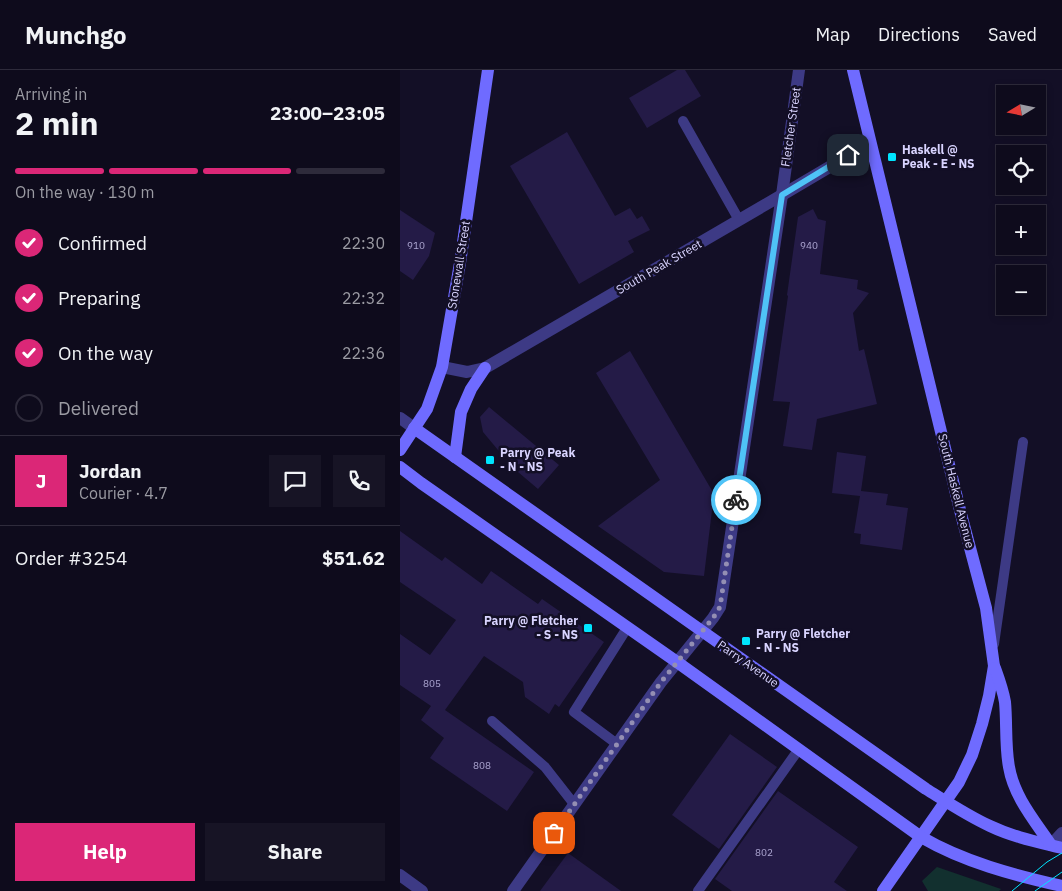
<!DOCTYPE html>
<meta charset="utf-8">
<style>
body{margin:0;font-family:"IBM Plex Sans",sans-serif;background:#171425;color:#f1f3f6;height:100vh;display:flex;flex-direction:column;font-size:19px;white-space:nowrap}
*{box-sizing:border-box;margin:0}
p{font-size:16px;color:#9b9ba3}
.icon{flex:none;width:28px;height:28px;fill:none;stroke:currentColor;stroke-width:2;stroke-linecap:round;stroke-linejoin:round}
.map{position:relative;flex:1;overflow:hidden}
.drawer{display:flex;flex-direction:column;background:#0e0b1c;width:400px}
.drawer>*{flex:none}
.needle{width:32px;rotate:260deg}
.buttons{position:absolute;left:596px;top:15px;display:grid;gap:10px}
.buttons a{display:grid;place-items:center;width:50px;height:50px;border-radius:0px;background:#0e0b1c;box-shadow:0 2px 8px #0003,0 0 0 1px #2e2b3b;font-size:25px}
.pin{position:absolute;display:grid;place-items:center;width:42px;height:42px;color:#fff;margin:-21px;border-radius:10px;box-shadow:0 2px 8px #0006}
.courier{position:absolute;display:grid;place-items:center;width:50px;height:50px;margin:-25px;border:4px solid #4fc3f7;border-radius:50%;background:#fff;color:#222;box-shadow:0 1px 6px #0007}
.overview em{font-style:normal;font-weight:700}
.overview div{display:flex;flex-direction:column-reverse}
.overview{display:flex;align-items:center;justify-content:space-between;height:85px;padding:0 15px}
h1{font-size:32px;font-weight:700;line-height:38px}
.bar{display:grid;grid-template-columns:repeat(4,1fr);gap:8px 5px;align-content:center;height:60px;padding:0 15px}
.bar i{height:6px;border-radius:4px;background:#2e2b3b}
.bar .on{background:#db2777}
.bar p{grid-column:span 4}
.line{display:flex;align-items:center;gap:12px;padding:0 15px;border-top:1px solid #2e2b3b}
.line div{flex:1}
.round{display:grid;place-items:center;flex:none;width:52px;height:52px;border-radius:0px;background:#171425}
ol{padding:0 15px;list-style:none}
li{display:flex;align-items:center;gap:15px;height:55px}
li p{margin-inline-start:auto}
li .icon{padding:5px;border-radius:50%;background:#db2777;color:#fff;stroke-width:4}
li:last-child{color:#9b9ba3}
li i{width:28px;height:28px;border:2px solid #2e2b3b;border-radius:50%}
.primary-button{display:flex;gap:10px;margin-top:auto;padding:10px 15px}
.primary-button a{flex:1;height:58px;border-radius:0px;background:#db2777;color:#fff;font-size:20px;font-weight:700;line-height:58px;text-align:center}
.primary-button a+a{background:#171425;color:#f1f3f6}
header{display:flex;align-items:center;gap:30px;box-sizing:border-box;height:70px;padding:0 25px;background:#0e0b1c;border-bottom:1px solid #2e2b3b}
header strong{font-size:24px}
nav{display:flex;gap:28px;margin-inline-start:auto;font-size:18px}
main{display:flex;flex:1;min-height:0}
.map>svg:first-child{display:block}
.green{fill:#12302f}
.building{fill:#241b47}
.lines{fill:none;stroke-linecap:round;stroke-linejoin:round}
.service{stroke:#3d3a85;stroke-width:10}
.minor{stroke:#3d3a85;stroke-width:12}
.tertiary{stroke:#3d3a85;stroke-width:12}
.secondary{stroke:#6f6bff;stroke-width:12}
.tram{stroke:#00e5ff;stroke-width:1}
.done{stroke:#948fb3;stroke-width:5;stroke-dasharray:0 9}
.route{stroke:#4fc3f7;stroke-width:6}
.poi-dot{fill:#00e5ff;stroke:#130f26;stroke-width:2}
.labels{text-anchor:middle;stroke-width:5;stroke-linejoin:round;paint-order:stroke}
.number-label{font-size:10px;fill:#aca6d1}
.street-label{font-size:12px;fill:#d9d4ff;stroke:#130f26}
.poi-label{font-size:12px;font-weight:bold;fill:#d9d4ff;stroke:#130f26;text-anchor:start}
</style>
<header>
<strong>Munchgo</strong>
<nav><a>Map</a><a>Directions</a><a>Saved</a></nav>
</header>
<main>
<section class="drawer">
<div class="overview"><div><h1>2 min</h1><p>Arriving in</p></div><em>23:00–23:05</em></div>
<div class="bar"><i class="on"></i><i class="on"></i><i class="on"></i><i></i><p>On the way · 130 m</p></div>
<ol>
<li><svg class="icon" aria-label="check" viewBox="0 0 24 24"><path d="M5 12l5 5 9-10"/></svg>Confirmed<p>22:30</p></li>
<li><svg class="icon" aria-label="check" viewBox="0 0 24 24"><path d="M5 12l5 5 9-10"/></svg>Preparing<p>22:32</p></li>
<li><svg class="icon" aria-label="check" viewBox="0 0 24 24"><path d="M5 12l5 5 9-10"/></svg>On the way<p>22:36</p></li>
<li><i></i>Delivered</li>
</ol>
<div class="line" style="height:90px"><b class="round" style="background:#db2777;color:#fff">J</b><div><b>Jordan</b><p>Courier · 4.7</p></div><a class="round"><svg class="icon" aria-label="chat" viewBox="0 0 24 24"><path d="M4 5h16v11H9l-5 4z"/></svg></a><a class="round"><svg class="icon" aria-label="phone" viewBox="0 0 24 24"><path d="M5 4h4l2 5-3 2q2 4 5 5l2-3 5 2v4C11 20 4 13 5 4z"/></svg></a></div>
<div class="line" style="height:65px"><div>Order #3254</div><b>$51.62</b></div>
<div class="primary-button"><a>Help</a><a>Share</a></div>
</section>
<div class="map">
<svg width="662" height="821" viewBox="0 0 662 821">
<rect width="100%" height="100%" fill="#130f26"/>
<path class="green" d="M537 797 601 819 599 821H528L522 811Z"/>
<g class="building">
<path d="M277 0H285L301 26 247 58 229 28Z"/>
<path d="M167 62 215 146 230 138 237 149 242 146 250 160 228 171 234 182 179 214 110 96Z"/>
<path d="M413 139 418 149 426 151 420 204 458 210 457 219 469 223 453 243 459 281 464 279 477 334 417 349 412 380 383 376 390 332 373 331 388 226 387 225 398 147Z"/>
<path d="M0 140 35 163 29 186 13 210 0 201Z"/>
<path d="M230 281 314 424 304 506 264 502 198 456 260 410 196 303Z"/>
<path d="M89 337 159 395 138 419 118 402 121 399 98 380 83 362 80 347Z"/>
<path d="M437 382 466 386 461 421 488 424 486 435 508 438 502 480 460 474 461 464 454 463 460 426 432 423Z"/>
<path d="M0 461 42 491 45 487 82 514 91 501 138 534 142 529 204 572 159 637 155 634 149 644 125 627 123 612 84 586 45 640 134 702 107 741 30 688 44 668 21 650 31 636 0 615V564L30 585 56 550 0 512Z"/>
<path d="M330 664 377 697 319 779 272 745Z"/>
<path d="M378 721 458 777 434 812 447 821H332L315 809Z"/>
<path d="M168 783 221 821H140Z"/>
</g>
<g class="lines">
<g class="service">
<path d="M283 51 339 150"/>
<path d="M594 574 623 372"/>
<path d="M92 651 145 697 174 734"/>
<path d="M217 674 174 642 227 558"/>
<path d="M298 821 399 679"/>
</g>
<g class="minor">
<path d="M42 297 67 302 85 298 382 125 470 73"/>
<path d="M651 775 662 763"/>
<path d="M0 805 22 821"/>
<path d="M113 821 261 612 313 548 320 537 382 125 399 0"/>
</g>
<path class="tertiary" d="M0 348 14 358"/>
<g class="secondary">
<path d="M453 0 561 444 586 538 594 596 589 626 582 654 572 685 559 712 483 821"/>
<path d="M14 358 526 719C547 732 568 746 590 756 613 767 638 772 662 778"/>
<path d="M0 380 27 339 42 297 60 193 88 0"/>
<path d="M55 387 61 342 71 319 85 298"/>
<path d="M0 397 21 413 277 592 521 767C564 792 613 805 662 816"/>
<path d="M595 598C599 609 603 620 605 632 607 653 605 676 609 697 614 727 635 751 651 775"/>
</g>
<g class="tram">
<path d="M612 821 647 792 662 783"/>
<path d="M635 821 662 802"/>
</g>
</g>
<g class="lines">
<path class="done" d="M154 763 261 612 313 548 320 537 336 430"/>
<path class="route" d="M336 430 382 125 448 85"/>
</g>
<g class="poi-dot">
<rect x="487" y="82" width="10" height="10" rx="2.5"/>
<rect x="85" y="385" width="10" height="10" rx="2.5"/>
<rect x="183" y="553" width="10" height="10" rx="2.5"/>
<rect x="341" y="566" width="10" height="10" rx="2.5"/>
</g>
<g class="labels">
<g class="number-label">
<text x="16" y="179">910</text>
<text x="409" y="179">940</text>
<text x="32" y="617">805</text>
<text x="82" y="699">808</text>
<text x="364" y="786">802</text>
</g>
<g class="street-label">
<text transform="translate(391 57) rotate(-82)" y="4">Fletcher Street</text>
<text transform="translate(59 195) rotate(-81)" y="4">Stonewall Street</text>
<text transform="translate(259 197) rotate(-30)" y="4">South Peak Street</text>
<text transform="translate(556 421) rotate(76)" y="4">South Haskell Avenue</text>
<text transform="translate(348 594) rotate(35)" y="4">Parry Avenue</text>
</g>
<g class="poi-label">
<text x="502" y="84">Haskell @<tspan x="502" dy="14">Peak - E - NS</tspan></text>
<text x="100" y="387">Parry @ Peak<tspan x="100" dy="14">- N - NS</tspan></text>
<text x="178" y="555" text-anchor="end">Parry @ Fletcher<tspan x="178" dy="14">- S - NS</tspan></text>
<text x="356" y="568">Parry @ Fletcher<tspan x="356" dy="14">- N - NS</tspan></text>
</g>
</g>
</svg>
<div class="buttons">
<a><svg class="needle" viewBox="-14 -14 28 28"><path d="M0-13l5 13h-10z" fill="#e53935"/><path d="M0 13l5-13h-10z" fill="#9b9ba3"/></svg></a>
<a><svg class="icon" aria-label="locate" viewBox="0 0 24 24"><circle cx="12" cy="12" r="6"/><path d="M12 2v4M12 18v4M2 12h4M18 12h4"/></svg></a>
<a>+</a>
<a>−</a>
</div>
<div class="pin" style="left:154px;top:763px;background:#ea580c"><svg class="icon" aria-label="bag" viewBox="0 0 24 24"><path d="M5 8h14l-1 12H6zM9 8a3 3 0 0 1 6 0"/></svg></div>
<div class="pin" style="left:448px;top:85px;background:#1f2937"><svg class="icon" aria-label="home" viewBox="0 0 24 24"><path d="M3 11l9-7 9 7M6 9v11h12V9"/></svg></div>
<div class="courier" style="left:336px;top:430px"><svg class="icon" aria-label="bike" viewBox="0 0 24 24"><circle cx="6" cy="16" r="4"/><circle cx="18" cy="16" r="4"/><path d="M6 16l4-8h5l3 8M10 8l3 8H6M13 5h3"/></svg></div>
</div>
</main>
